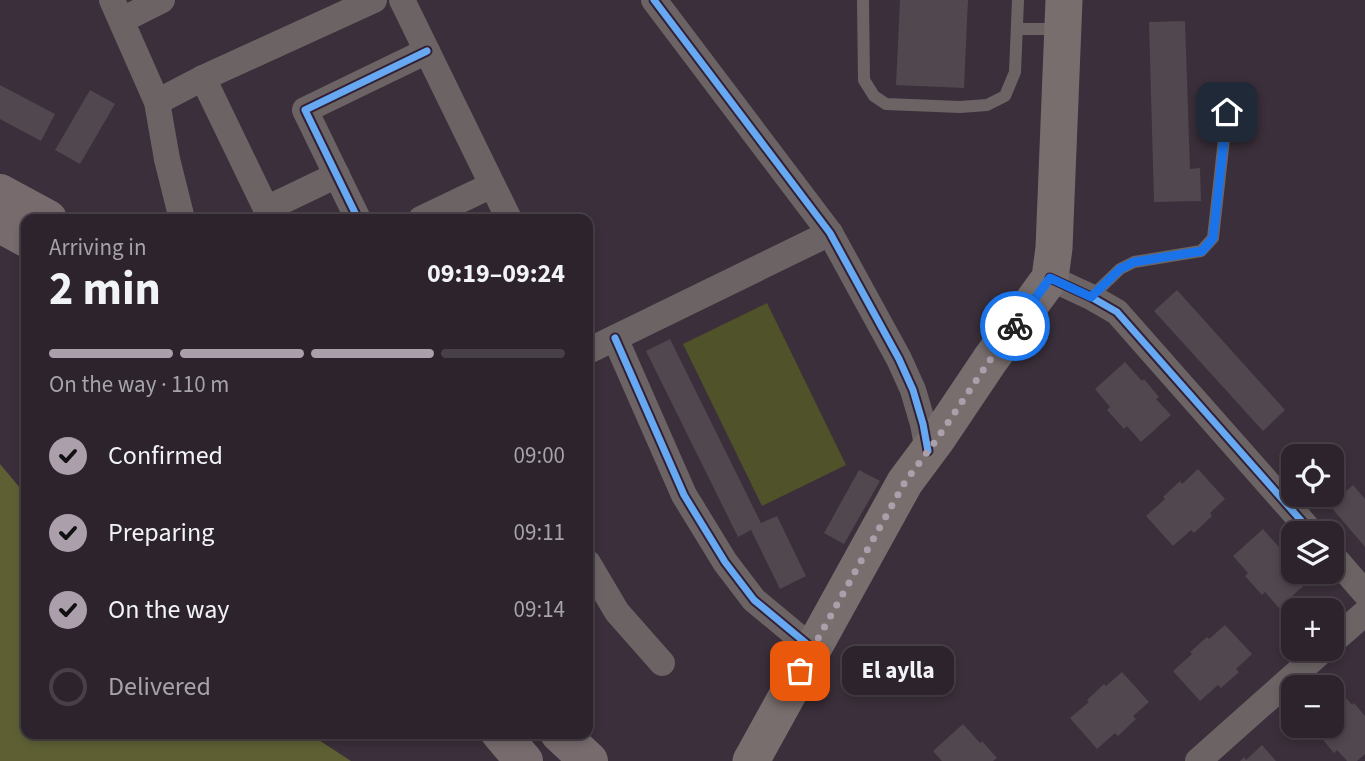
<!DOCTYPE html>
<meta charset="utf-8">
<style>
body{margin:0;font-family:"Source Sans 3",sans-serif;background:#342b34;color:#f1f3f6;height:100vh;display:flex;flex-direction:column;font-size:26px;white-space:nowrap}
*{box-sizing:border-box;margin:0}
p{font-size:23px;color:#a6a4a9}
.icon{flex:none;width:38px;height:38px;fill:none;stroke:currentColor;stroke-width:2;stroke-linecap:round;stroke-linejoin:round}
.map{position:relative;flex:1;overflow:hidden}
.sheet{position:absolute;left:21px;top:214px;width:572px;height:525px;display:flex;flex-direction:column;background:#2c232c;border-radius:14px;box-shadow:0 4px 10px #0003,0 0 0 2px #484048}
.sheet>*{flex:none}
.tools{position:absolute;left:1281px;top:444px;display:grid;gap:14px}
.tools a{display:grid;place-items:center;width:63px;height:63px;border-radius:14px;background:#2c232c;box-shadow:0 4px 10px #0003,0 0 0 2px #484048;font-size:35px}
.pin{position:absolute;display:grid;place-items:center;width:60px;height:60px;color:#fff;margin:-30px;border-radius:14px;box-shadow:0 4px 10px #0006}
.courier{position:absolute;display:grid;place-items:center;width:70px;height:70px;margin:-35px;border:5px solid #1a73e8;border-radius:50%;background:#fff;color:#222;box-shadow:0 2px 9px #0007}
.bubble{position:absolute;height:49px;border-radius:14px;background:#2c232c;box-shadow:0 4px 10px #0003,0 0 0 2px #484048;font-size:23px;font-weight:700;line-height:49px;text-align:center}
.head em{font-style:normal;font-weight:700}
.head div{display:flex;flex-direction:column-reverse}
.head{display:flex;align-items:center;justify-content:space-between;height:119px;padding:0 28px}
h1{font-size:46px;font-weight:700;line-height:52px}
.bar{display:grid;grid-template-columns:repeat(4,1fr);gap:10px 7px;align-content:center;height:84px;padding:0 28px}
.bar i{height:9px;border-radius:5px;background:#484048}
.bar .on{background:#ac9fac}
.bar p{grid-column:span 4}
ol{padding:0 28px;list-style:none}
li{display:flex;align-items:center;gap:21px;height:77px}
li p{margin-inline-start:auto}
li .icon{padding:7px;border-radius:50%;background:#ac9fac;color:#111;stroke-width:4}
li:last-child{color:#a6a4a9}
li i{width:38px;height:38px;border:4px solid #484048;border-radius:50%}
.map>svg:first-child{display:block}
.green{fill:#505229}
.forest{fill:#5e6034}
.building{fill:#51474f}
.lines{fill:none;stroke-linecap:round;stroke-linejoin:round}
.lane{stroke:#6c6464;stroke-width:12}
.street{stroke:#6c6464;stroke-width:26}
.secondary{stroke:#796e6e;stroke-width:37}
.primary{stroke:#776b6d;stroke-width:38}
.cycleway-casing{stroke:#332035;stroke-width:11}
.cycleway{stroke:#66a8f1;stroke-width:7}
.done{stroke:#ac9fac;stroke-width:7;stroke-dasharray:0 12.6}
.route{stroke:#1a73e8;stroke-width:9}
</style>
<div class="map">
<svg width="1365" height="761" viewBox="0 0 1365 761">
<rect width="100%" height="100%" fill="#3a2f3a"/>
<path class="green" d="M767 303 846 465 762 506 683 344Z"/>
<path class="forest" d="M0 464 26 495V733H308L351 761H0Z"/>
<g class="building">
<path d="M900 0H968L964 88 896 85Z"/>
<path d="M1185 21 1190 169 1200 168 1201 201 1154 202 1149 22Z"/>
<path d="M0 85 55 114 41 141 0 119Z"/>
<path d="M90 90 115 104 80 164 55 150Z"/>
<path d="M1177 290 1285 410 1263 431 1154 311Z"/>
<path d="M670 339 761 523 777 516 806 576 780 589 751 530 738 537 646 351Z"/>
<path d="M1125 362 1142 381 1144 379 1159 397 1156 399 1171 415 1141 442 1127 426 1124 429 1107 410 1110 407 1095 389Z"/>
<path d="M1198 469 1225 499 1210 513 1212 516 1194 533 1191 530 1173 546 1146 516 1165 499 1163 497 1180 481 1182 484Z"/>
<path d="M859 470 880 481 844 544 824 533Z"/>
<path d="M1353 485 1365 499V547L1330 506Z"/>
<path d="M1263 529 1279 547 1281 546 1293 559V572H1300L1309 581 1279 608 1265 592 1262 595 1245 576 1248 573 1233 556Z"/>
<path d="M1225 625 1252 654 1236 669 1239 672 1221 688 1218 685 1200 701 1173 671 1192 654 1190 652 1207 637 1209 639Z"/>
<path d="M1122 672 1149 702 1133 716 1136 719 1118 736 1115 733 1097 749 1070 718 1089 702 1087 700 1104 684 1106 686Z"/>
<path d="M1336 686 1352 705 1354 703 1365 716V754L1357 761H1347L1337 750 1334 753 1318 734 1321 731 1317 726H1332V690Z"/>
<path d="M963 724 980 743 982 741 997 758 993 761H942L933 751Z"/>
<path d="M1262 745 1276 761H1240L1244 757 1246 760Z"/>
</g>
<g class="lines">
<g class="lane">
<path d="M863 0 864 80 874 96 886 104 960 107 987 105 1005 96 1015 72 1018 0"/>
<path d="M1017 29H1059"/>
<path d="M1091 297 1120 269 1134 262 1201 251 1213 238 1227 112"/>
</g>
<g class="street">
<path d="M112 0 157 102 167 159 182 219"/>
<path d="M402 0 509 219"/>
<path d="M654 0 830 233 899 359 913 390 923 424 928 451"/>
<path d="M122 20 162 0"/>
<path d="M203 78 271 219"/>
<path d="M157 102 203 78 374 0"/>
<path d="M266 209 337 175"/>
<path d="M358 219 305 110 427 51"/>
<path d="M421 219 492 185"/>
<path d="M1050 278 1091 297 1117 312 1313 534"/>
<path d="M615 338 684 495 725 562 754 600 813 649"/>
<path d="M588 351 830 233"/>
<path d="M1332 555 1365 593"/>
<path d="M588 563 617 612 662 663"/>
<path d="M1332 642 1365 613"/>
<path d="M1198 761 1324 649"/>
</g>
<path class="secondary" d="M751 761 905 482 937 439 990 360 1050 278 1054 248 1064 0"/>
<g class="primary">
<path d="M0 193 48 219"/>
<path d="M0 224 26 238"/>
<path d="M500 733 524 761"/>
<path d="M559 733 589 761"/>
</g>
<defs>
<g id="cycleway">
<path d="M654 0 830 233 899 359 913 390 923 424 928 451"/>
<path d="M358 219 305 110 427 51"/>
<path d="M1050 278 1091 297 1117 312 1313 534"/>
<path d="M615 338 684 495 725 562 754 600 813 649"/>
</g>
</defs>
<use href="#cycleway" class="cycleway-casing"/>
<use href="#cycleway" class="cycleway"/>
</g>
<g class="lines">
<path class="done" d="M800 671 905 482 937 439 990 360 1015 326"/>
<path class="route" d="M1015 326 1050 278 1091 297 1120 269 1134 262 1202 251 1213 238 1227 112"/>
</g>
</svg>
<div class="tools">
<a><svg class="icon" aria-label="locate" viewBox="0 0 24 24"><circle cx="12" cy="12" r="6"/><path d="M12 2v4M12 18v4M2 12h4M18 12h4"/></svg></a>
<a><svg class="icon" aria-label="layers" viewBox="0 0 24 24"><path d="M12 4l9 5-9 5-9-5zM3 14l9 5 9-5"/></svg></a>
<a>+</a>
<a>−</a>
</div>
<div class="pin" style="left:800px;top:671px;background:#ea580c"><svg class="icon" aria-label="bag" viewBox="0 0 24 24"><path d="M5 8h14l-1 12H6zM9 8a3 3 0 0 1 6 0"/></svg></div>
<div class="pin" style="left:1227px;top:112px;background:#1f2937"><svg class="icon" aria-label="home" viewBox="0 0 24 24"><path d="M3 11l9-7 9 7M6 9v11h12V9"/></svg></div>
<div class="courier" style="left:1015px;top:326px"><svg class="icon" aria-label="bike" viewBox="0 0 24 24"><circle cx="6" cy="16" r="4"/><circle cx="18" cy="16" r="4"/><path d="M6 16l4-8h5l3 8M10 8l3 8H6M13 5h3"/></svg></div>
<div class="bubble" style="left:842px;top:646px;width:112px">El aylla</div>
<section class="sheet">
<div class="head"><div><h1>2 min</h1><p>Arriving in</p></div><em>09:19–09:24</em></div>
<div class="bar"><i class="on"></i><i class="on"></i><i class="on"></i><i></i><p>On the way · 110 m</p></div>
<ol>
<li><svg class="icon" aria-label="check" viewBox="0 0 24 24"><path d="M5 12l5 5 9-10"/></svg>Confirmed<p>09:00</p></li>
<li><svg class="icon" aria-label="check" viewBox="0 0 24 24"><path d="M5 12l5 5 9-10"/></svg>Preparing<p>09:11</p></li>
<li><svg class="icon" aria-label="check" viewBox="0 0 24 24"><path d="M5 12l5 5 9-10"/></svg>On the way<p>09:14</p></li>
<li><i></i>Delivered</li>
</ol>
</section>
</div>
